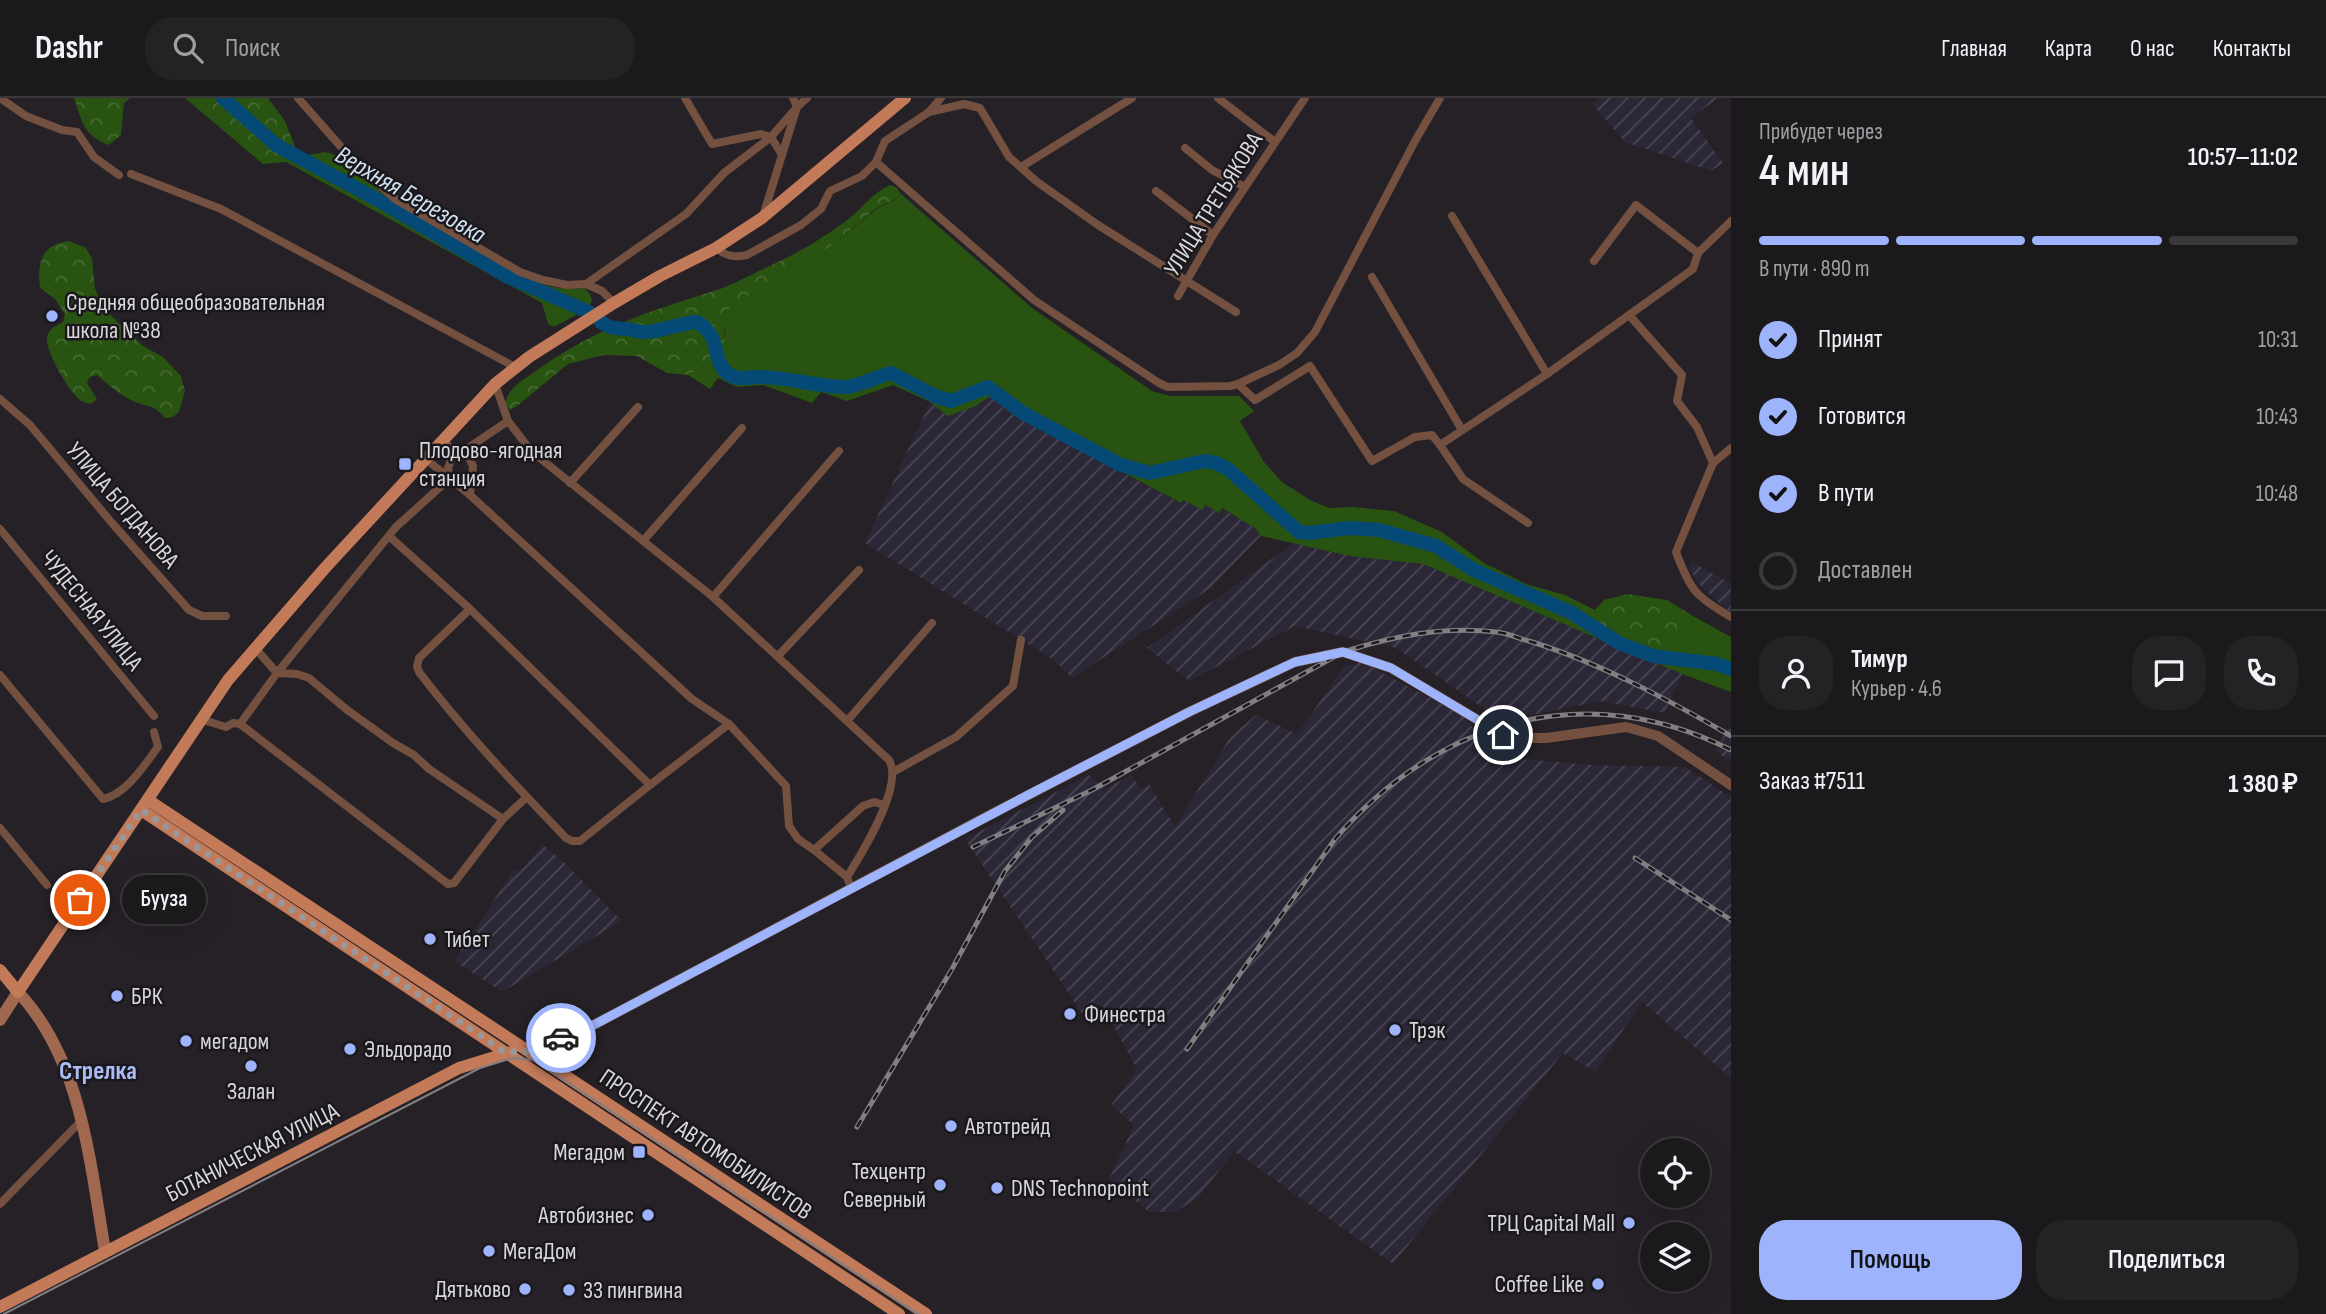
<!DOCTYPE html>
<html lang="ru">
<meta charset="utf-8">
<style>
body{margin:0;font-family:"Sofia Sans Condensed",sans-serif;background:#252225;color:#f1f3f6;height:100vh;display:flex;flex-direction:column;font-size:26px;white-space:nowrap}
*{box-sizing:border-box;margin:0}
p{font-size:23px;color:#a0a0a3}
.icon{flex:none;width:38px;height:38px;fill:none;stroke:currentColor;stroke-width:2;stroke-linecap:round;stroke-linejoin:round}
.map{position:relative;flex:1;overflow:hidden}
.panel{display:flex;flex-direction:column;background:#1c191c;width:595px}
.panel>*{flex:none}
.buttons{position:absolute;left:1640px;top:1040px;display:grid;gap:14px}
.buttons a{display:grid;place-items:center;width:70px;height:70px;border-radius:50%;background:#1c191c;box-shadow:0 7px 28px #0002,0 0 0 2px #3a383b;font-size:35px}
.pin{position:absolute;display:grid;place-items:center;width:60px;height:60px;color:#fff;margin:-30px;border:4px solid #fff;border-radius:50%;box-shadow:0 2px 7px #0007}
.courier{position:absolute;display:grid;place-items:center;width:70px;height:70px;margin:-35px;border:5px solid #9db4fd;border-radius:50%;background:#fff;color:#222;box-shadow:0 2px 9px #0007}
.bubble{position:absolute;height:49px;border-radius:24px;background:#1c191c;box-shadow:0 7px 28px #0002,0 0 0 2px #3a383b;font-size:23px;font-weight:600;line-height:49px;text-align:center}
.headline em{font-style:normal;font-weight:600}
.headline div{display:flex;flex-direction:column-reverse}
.headline{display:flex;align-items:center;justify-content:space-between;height:119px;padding:0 28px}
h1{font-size:46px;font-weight:600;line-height:52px}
.bar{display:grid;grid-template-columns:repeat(4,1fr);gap:10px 7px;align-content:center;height:84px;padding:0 28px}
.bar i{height:9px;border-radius:5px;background:#3a383b}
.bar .selected{background:#9db4fd}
.bar p{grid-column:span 4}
.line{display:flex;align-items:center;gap:18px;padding:0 28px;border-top:2px solid #3a383b}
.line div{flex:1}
.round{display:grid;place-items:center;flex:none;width:74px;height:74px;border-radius:28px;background:#252225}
ol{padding:0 28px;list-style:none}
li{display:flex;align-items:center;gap:21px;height:77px}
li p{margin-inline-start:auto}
li .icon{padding:7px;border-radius:50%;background:#9db4fd;color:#111;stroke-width:4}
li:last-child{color:#a0a0a3}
li i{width:38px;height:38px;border:4px solid #3a383b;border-radius:50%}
.cta{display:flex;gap:14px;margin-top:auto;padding:14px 28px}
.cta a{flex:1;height:80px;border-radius:28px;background:#9db4fd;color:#111;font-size:28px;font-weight:600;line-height:80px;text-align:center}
.cta a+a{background:#252225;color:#f1f3f6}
header{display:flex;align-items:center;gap:42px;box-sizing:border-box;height:98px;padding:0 35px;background:#1c191c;border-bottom:2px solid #3a383b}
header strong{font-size:33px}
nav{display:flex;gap:38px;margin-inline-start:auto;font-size:24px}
.search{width:490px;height:63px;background:#252225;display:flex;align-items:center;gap:18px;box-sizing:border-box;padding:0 24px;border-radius:28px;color:#a0a0a3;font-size:26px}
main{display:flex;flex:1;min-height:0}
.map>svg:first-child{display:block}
.industrial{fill:url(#industrial-furrows)}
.grass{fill:#295310}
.forest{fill:url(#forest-crowns)}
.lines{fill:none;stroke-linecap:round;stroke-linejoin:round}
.river{stroke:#054a76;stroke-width:14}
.minor{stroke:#735040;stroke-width:8}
.tertiary{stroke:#735040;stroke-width:10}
.secondary{stroke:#a0684e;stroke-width:12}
.primary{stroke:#c27a59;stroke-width:12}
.tram{stroke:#827f83;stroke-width:2}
.rail-casing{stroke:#827f83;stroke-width:5}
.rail{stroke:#1b181d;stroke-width:2.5;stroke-dasharray:8;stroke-linecap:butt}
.done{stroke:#9a979b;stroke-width:7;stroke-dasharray:0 12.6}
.route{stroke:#9db4fd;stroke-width:9}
.poi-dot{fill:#9db4fd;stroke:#1b181d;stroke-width:2.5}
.labels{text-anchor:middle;stroke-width:5;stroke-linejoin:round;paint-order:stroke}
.street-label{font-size:24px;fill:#d9d7da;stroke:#1b181d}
.poi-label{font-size:24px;fill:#d9d7da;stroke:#1b181d;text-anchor:start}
.water-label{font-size:26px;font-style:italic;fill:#cee1f1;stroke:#1b181d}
.neighbourhood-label{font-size:26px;font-weight:bold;fill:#aabcf3;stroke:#1b181d}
</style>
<header>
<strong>Dashr</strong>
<div class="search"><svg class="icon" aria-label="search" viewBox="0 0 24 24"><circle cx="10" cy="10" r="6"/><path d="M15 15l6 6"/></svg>Поиск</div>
<nav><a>Главная</a><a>Карта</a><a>О нас</a><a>Контакты</a></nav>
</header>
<main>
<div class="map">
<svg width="1731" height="1216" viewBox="0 0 1731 1216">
<defs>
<pattern id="industrial-furrows" width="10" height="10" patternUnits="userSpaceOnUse" patternTransform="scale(1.75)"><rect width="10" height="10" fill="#2c2737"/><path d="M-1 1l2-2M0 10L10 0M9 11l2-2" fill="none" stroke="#4a4653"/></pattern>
<pattern id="forest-crowns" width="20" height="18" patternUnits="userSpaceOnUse" patternTransform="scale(1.75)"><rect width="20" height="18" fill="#295310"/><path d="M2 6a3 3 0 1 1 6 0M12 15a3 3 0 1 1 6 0" fill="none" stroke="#476b32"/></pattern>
</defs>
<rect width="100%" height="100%" fill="#252126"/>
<g class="industrial">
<path d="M1599 0H1718L1691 20 1723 65 1711 73 1625 44 1592 6Z"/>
<path d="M990 298 1053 337 1180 405 1183 402 1202 412 1205 407 1221 410 1256 431 1261 438 1211 490 1072 580 1054 562 865 445 930 304 948 317 976 308Z"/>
<path d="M1294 445 1350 458 1423 466 1682 576 1665 615 1600 603 1502 623 1396 550 1295 528 1189 583 1147 550Z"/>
<path d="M1691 464 1731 485V514L1724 510 1698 485 1689 470Z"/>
<path d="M1362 564 1462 617 1497 659 1592 667 1685 669 1731 699V980L1642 904 1595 974 1563 955 1393 1166 1234 1053 1199 1099 1175 1114H1149L1109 1081 1134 1027 1111 1007 1137 971 1102 906 1085 920 965 741 1089 677 1105 691 1132 677 1140 690 1149 686 1175 729 1231 638 1256 617 1297 636 1344 569Z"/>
<path d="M1731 626V665L1715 652Z"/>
<path d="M543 747 563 763 622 823 502 894 454 863 514 771 519 774Z"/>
</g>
<g class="grass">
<path d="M296 51 303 58 325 54 333 56 392 103 511 176C535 186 558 193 584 190L590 196 592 203 587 211 554 229 548 226 542 205 286 64Z"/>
<path d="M901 96 1032 210 1152 293 1170 298H1239L1254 313 1240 323 1264 364 1282 384 1310 402 1329 410 1352 409 1394 413 1442 434 1484 465 1526 486 1565 497 1595 512 1596 518 1694 525 1693 518 1731 539V594L1682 576 1423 466 1350 458 1261 438 1256 431 1222 410 1219 415 1205 407 1202 412 1183 402 1181 405 1053 337 990 298 976 308 948 318 930 304 893 287 847 303 821 294 812 305 763 287 737 289 718 280 710 291 688 277 715 264C719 256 726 243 725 234 725 225 720 220 726 213 743 193 782 179 805 165 830 151 852 131 874 113 882 106 895 104 901 96Z"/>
</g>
<g class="forest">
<path d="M74 0H130L124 5 121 37 109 47C84 38 82 24 74 0Z"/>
<path d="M185 0H268L285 23 296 51 286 64 263 66Z"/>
<path d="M891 87 897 90 901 96C895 104 882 105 874 112 852 131 831 150 806 165 778 182 747 193 724 216L725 251 715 264 688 277 667 275 637 258 604 257 568 266 517 308 510 312 505 306C507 291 524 281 536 273 597 229 650 213 720 191 733 186 746 179 759 173 792 158 816 145 846 123 862 112 872 94 891 87Z"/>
<path d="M69 143 86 150 92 161 95 190 101 208 143 248 163 259 181 278 185 293 179 314 173 319 165 320C153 306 150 310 135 304 120 297 108 287 97 277L90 279 87 285 97 301 91 306C88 305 82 304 80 302 69 294 45 253 47 239 49 230 56 228 63 224L65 216 55 201 40 190C37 165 41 147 69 143Z"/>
<path d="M1627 496 1667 502 1693 518 1694 525C1687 537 1671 548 1658 549 1636 552 1598 536 1595 512L1604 502Z"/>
</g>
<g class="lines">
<g class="river">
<path d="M223 0 276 47 378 102 506 178 589 214"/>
<path d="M601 224C611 231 615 230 626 231 632 231 637 234 642 234 660 235 678 225 697 224 723 240 710 256 725 273 735 284 748 279 760 279 789 279 817 289 846 289 855 289 879 278 891 275L935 298 951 303 988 289 1023 315 1121 367 1150 375 1204 363 1216 365 1228 371 1299 434 1310 435 1349 430 1379 432 1436 448 1474 472 1572 515 1619 545 1653 558 1717 566 1731 571"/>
</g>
<g class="minor">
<path d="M0 0 26 18 62 32 77 34 94 59 119 77"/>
<path d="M298 0 357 67 395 101 520 174 543 182 567 187 586 186 602 193 614 205"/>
<path d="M685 0 712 46 761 36 771 39 782 57"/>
<path d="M1218 0 1275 44"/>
<path d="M929 14 941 0"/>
<path d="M1185 50 1212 72 1245 89"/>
<path d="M876 64 1034 202 1159 285 1168 289 1230 288 1238 286 1279 267 1297 255 1315 234 1415 43 1440 0"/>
<path d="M1021 69 1132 0"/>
<path d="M131 76 221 111 515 269"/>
<path d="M1156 93 1213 137"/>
<path d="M763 118 797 9 793 0"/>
<path d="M1452 118 1547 276"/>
<path d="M716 150C726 158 734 160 747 157L801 127 821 111 830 93 862 78 876 64 885 43 929 14 964 6 980 10 1009 59 1036 83 1098 127 1236 214"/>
<path d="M1594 163 1636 107 1698 155"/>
<path d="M1372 179 1462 332"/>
<path d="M586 186 686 116 724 75 771 39 797 9 807 0"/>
<path d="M1178 198 1213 137 1305 0"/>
<path d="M1630 218 1682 277 1677 303 1697 329 1713 365"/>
<path d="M495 286 508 323 531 353 713 499 889 662C904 688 862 755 847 779L851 790"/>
<path d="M1238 286 1255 302 1310 268 1372 363 1415 339 1432 337 1440 347 1547 276 1693 171 1698 155 1731 123"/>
<path d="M0 301 30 327 112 425 189 512 202 518H226"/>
<path d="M444 343 454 354 465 352 508 323"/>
<path d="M1440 347 1463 381 1528 425"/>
<path d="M1731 350 1713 365 1676 454C1690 492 1696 499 1731 519"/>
<path d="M465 352 473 368 470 397"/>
<path d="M427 362 470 397 692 601 729 626"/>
<path d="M570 385 638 309"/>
<path d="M0 431 154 618"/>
<path d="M389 438 470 511 650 687 580 743H572L566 740C515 687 464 633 419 574L417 568 419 560 470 511"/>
<path d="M643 443 742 330"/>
<path d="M713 499 839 353"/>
<path d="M255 550 277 575 396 429 449 381 448 370 454 354"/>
<path d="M778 558 859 472"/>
<path d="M0 577 103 701C126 697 145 666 158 649L154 634"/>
<path d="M200 621 226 629 233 625 240 626"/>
<path d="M847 623 932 525"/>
<path d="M893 674 956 639 1013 588 1021 542"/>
<path d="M650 687 729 626 786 688 789 728 798 741 814 752 863 708 874 704 884 707"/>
<path d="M503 721 429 671 414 657 393 645 346 611 309 580 297 576 277 575 240 626 448 786 454 785 503 721 527 699"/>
<path d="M0 730 47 787"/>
<path d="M814 752 847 779"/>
<path d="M0 1106 81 1023"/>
</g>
<path class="tertiary" d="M529 953 586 931 984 720 1189 614 1295 564 1343 554 1391 570 1503 637 1519 640H1546L1626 629 1658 638 1731 687"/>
<path class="secondary" d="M0 922 18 894C82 962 90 1065 105 1153"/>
<g class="primary">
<path d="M148 702 926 1216"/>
<path d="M141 712 899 1216"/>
<path d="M0 872 18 894 228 582 325 470 495 286 529 259 614 205 660 178 716 150 762 120 905 0"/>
<path d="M0 1209 459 970 511 954"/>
</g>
<path class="tram" d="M4 1216 480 970 512 960 534 962 918 1216"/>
<defs>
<g id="rail">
<path d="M973 749 1092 692 1343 554C1393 538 1443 528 1496 534 1508 535 1520 541 1532 544 1600 565 1669 602 1731 638"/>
<path d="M1635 760 1731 822"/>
<path d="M1187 951 1335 741C1439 621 1586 579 1731 652"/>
<path d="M857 1029 952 871 1005 773 1032 739 1063 712"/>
</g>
</defs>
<use href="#rail" class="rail-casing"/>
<use href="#rail" class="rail"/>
</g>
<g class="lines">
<path class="done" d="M80 802 141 712 505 954 529 953 561 940"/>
<path class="route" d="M561 940 586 931 1030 696 1189 614 1295 564 1343 554 1391 570 1503 637"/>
</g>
<g class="poi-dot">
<circle cx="52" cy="218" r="7"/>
<rect x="398" y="359" width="14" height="14" rx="3.5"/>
<circle cx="430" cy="841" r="7"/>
<circle cx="117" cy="898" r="7"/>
<circle cx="1070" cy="916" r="7"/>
<circle cx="1395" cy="932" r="7"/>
<circle cx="186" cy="943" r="7"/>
<circle cx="350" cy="951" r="7"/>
<circle cx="251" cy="968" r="7"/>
<circle cx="951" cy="1028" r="7"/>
<rect x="632" y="1047" width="14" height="14" rx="3.5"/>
<circle cx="940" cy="1087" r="7"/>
<circle cx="997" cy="1090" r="7"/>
<circle cx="648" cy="1117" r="7"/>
<circle cx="1629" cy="1125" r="7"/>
<circle cx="489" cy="1153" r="7"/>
<circle cx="1598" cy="1186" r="7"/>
<circle cx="525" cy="1191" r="7"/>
<circle cx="569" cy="1192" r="7"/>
</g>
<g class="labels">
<g class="street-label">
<text transform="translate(1213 106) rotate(-58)" y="8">УЛИЦА ТРЕТЬЯКОВА</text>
<text transform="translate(123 407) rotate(49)" y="8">УЛИЦА БОГДАНОВА</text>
<text transform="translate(92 512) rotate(51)" y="8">ЧУДЕСНАЯ УЛИЦА</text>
<text transform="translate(706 1046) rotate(34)" y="8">ПРОСПЕКТ АВТОМОБИЛИСТОВ</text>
<text transform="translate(252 1054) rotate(-27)" y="8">БОТАНИЧЕСКАЯ УЛИЦА</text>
</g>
<g class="poi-label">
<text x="66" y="212">Средняя общеобразовательная<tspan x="66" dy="28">школа №38</tspan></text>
<text x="419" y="360">Плодово-ягодная<tspan x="419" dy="28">станция</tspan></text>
<text x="444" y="849">Тибет</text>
<text x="131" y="906">БРК</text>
<text x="1084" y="924">Финестра</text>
<text x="1409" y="940">Трэк</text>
<text x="200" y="951">мегадом</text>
<text x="364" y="959">Эльдорадо</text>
<text x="251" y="1001" text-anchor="middle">Залан</text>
<text x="965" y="1036">Автотрейд</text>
<text x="625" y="1062" text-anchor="end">Мегадом</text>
<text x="926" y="1081" text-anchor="end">Техцентр<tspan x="926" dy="28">Северный</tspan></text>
<text x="1011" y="1098">DNS Technopoint</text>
<text x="634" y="1125" text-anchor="end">Автобизнес</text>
<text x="1615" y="1133" text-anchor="end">ТРЦ Capital Mall</text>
<text x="503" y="1161">МегаДом</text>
<text x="1584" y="1194" text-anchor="end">Coffee Like</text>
<text x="511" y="1199" text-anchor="end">Дятьково</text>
<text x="583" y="1200">33 пингвина</text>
</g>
<g class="water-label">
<text transform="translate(411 96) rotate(30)" y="9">Верхняя Березовка</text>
</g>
<g class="neighbourhood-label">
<text x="98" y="981">Стрелка</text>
</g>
</g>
</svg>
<div class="buttons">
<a><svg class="icon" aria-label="locate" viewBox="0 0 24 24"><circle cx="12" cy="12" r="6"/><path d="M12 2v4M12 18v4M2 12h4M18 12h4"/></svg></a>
<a><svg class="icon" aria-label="layers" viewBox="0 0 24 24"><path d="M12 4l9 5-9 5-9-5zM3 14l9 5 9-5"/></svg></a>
</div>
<div class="pin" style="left:80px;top:802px;background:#ea580c"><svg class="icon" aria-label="bag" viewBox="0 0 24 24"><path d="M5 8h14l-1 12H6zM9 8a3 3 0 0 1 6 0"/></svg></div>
<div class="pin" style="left:1503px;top:637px;background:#1f2937"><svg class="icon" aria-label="home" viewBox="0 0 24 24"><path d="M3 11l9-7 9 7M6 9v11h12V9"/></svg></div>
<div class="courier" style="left:561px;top:940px"><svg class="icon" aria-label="car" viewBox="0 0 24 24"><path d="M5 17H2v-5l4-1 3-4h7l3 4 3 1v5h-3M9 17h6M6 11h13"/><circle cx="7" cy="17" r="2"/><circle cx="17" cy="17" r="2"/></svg></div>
<div class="bubble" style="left:122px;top:777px;width:84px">Бууза</div>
</div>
<section class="panel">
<div class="headline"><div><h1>4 мин</h1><p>Прибудет через</p></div><em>10:57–11:02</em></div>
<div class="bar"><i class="selected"></i><i class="selected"></i><i class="selected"></i><i></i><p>В пути · 890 m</p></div>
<ol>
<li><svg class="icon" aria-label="check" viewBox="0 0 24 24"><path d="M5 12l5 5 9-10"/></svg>Принят<p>10:31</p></li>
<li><svg class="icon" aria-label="check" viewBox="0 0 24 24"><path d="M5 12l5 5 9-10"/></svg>Готовится<p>10:43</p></li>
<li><svg class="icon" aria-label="check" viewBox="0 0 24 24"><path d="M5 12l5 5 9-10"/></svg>В пути<p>10:48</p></li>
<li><i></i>Доставлен</li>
</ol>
<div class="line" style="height:126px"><a class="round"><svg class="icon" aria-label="person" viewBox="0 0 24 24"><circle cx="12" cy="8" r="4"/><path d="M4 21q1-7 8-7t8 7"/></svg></a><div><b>Тимур</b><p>Курьер · 4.6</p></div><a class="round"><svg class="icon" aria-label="chat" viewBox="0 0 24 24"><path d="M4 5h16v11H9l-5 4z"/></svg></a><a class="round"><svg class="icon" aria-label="phone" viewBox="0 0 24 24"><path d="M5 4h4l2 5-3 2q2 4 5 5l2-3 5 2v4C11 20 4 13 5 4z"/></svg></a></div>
<div class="line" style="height:91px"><div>Заказ #7511</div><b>1 380 ₽</b></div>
<div class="cta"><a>Помощь</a><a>Поделиться</a></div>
</section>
</main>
